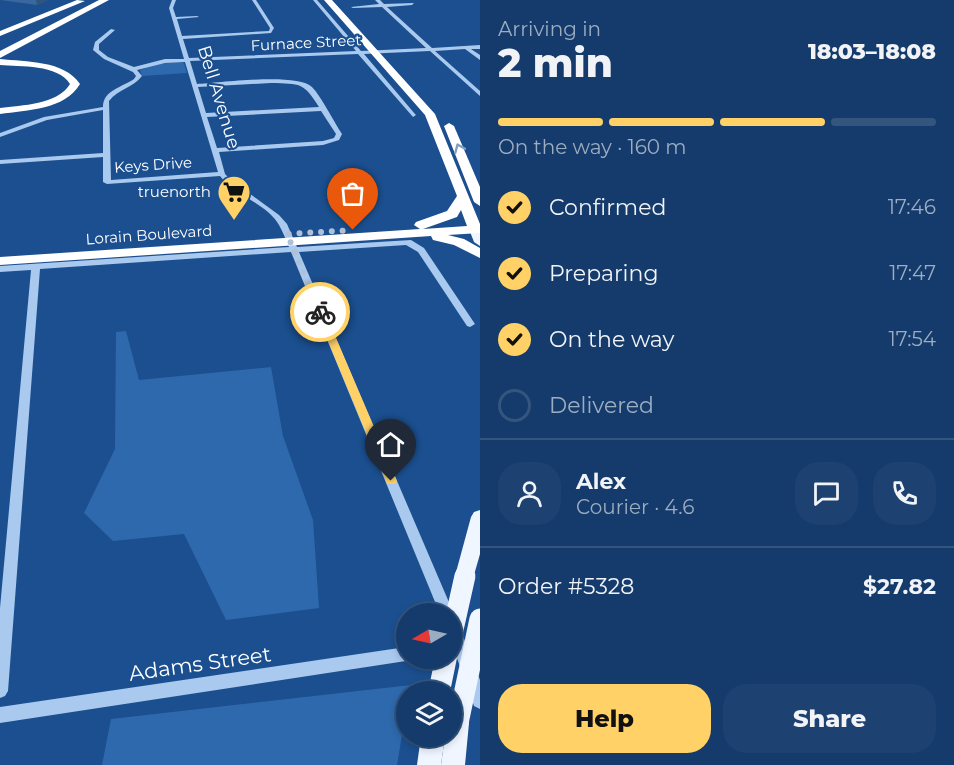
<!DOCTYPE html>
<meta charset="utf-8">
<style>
body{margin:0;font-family:Montserrat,sans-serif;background:#1d4271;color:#f1f3f6;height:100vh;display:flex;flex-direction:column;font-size:22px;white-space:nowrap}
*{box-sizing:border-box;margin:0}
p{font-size:20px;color:#9dadc1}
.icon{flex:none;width:33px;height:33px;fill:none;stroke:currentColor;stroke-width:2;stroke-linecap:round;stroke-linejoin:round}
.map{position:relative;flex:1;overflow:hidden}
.panel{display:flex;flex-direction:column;background:#143b6b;width:474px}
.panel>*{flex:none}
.needle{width:39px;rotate:261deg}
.fabs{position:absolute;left:396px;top:603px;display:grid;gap:12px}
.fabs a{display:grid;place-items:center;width:66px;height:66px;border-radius:50%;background:#143b6b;box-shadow:0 3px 9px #0003,0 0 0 2px #33557e;font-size:30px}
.pin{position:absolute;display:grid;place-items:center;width:51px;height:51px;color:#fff;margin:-62px -26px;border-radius:50% 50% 50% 0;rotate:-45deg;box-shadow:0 0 6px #0007}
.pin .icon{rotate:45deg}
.courier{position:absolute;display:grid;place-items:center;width:60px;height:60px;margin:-30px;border:4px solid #ffd166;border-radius:50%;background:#fff;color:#222;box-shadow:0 2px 8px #0007}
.headline em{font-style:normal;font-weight:800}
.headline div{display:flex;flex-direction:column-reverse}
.headline{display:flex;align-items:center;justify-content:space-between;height:102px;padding:0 18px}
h1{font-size:39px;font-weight:800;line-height:45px}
.bar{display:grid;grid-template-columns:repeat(4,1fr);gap:9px 6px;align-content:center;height:72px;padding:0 18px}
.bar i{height:8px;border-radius:4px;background:#33557e}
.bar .active{background:#ffd166}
.bar p{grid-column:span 4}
.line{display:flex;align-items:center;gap:15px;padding:0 18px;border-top:2px solid #33557e}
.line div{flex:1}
.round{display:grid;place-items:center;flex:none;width:63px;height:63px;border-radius:24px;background:#1d4271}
ol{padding:0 18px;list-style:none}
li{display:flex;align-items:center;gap:18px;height:66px}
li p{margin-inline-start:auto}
li .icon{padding:6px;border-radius:50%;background:#ffd166;color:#111;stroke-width:4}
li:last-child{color:#9dadc1}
li i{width:33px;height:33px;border:3px solid #33557e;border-radius:50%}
.cta{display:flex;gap:12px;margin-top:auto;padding:12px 18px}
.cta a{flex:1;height:69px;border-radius:24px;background:#ffd166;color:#111;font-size:24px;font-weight:800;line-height:69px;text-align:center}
.cta a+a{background:#1d4271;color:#f1f3f6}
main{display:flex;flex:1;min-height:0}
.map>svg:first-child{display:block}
.green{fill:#2e69ad}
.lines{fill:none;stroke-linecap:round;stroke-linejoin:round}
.minor{fill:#a9c9ee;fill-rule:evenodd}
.major{fill:#f0f6ff;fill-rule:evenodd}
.highway{fill:#fff;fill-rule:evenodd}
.major-bridge{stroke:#f0f6ff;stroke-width:21}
.wall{fill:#3a679d}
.shaded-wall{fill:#305480}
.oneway{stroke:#829ec1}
.route{fill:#ffd166}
.done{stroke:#afc1d8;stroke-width:6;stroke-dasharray:0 10.8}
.labels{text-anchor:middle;stroke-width:4.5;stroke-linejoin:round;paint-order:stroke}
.far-street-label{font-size:15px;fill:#fff;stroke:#1b4f8f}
.far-poi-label{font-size:15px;fill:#fff;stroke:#1b4f8f;text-anchor:end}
.street-label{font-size:18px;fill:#fff;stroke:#1b4f8f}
.near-street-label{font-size:21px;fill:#fff;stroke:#1b4f8f}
</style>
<main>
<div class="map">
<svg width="480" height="765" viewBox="0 0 480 765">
<rect width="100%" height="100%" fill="#1b4f8f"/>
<g class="green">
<path d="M178 62 184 63 187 73 142 76 140 70 157 64Z"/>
<path d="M126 331 139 380 271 367 283 436 313 520 319 608 226 620 184 534 113 541 84 513 115 449 116 332Z"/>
<path d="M411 685 410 691 406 692V711L397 765H102L111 719Z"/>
</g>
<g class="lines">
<g class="minor">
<path d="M172 0H176L173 8 176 17 197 16 199 17 177 19 182 36 269 31 270 28 252 0H256L274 28 271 33 183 39 189 58 356 51 313 0H317L361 51 426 48 382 7 353 8 351 7 379 4 375 0H380L384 4 414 3 412 5 387 7 432 48 480 45V49H471L480 55V60L465 49 435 51 480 91V96L430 51 364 54 415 114 416 115 413 117 358 54 190 61 197 84C219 83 297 72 312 87 321 96 334 122 342 134L339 140 323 145 219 152 225 174 231 180 279 215 287 224 297 247 411 240 424 248 475 324 470 327 467 326 418 252 406 245 299 252 454 614 452 619V614H440L291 252 40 269 8 691 5 696 0 698V608L31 270 0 272V266L289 247C286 240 283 232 279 225 267 204 236 196 220 176L107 184 103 182V157L0 164V160L103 153V110L47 120 0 137V133L44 117 103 107C103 90 123 87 134 79L136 76 133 72 104 59 93 50 95 42 111 29 115 30 99 44V50L108 57 134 67 165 59H184L169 8ZM185 62 218 172 111 180 109 101C118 89 133 88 142 76L137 70 165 63ZM271 83C301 84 303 82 319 107L206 113 198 87ZM321 111 336 134 334 138 323 141 217 148 207 117Z"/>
<path d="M452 625 459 626 480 680V709L474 706 452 644Z"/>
<path d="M406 647V658H411L406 661 0 723V707Z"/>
</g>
<g class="major">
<path d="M475 226 480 228V246L474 242 469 229Z"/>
<path d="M480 510V554L472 582 465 584 458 582 455 576 471 517 474 512Z"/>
<path d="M452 650 457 658 450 692H428L435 658H452Z"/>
<path d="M458 712 466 715 469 723 465 765H441L445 736H452V714Z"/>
<path d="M421 736H445L441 765H417Z"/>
</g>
<g class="highway">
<path d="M77 0 85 1 0 36V31Z"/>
<path d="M99 0H109L0 58V51Z"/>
<path d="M324 0H332L435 114 480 224V233L448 235 464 239 480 248V258L454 245 433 240 431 236 0 265V257L420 229 414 225 416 222 447 211 457 196 425 115ZM461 210 467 226 423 229 457 217Z"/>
<path d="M0 59C26 62 64 60 80 84 65 110 27 110 0 114V108C22 105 57 105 70 84 58 64 20 67 0 65Z"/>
<path d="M449 123 454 126 480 187V206L474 202 444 126Z"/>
</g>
<g class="major-bridge">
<path d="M452 634 465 576"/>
<path d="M458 723 480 619"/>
</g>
</g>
<path class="wall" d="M0 0H48L37 5Z"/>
<path class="shaded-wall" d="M36 0H48L37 5Z"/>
<defs><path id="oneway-chevron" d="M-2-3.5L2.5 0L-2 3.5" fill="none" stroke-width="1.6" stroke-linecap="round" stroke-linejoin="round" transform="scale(1.5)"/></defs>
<use class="oneway" href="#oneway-chevron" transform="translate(459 148) rotate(-113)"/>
<path class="route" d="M320 309 325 312 397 481 395 484H387L386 481 316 312Z"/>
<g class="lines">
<path class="done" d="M320 312 287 234 353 230"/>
</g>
<defs>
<symbol id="supermarket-pin" viewBox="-11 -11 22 30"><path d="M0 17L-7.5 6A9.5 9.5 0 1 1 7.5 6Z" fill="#ffd166" stroke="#1b4f8f"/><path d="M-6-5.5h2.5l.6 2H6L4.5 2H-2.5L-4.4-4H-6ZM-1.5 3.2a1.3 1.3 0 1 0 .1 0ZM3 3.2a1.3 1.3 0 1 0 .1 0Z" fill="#111"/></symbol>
</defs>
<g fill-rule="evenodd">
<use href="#supermarket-pin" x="215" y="173" width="38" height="52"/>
</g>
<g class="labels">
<g class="far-street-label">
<text transform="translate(306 43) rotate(-3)" y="5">Furnace Street</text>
<text transform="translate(153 165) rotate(-4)" y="5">Keys Drive</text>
<text transform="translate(149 235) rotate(-4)" y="5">Lorain Boulevard</text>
</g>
<g class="far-poi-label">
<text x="211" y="197">truenorth</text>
</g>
<g class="street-label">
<text transform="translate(219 97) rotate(73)" y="6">Bell Avenue</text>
</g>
<g class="near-street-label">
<text transform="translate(200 664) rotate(-8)" y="7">Adams Street</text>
</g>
</g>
</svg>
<div class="fabs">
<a><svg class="needle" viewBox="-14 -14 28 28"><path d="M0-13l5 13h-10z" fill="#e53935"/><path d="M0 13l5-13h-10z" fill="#9dadc1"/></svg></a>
<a><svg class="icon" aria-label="layers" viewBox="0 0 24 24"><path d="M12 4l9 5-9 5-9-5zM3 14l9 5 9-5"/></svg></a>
</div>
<div class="pin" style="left:353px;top:230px;background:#ea580c"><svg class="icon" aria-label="bag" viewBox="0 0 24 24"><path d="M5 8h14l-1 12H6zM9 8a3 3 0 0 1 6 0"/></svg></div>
<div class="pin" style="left:391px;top:481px;background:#1f2937"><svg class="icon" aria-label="home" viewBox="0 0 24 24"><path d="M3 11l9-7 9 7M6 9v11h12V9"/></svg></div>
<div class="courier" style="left:320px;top:312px"><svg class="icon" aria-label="bike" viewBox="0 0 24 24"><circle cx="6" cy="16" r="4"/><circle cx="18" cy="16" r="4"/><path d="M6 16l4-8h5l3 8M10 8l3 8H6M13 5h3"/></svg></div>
</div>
<section class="panel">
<div class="headline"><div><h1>2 min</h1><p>Arriving in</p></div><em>18:03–18:08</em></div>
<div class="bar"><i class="active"></i><i class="active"></i><i class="active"></i><i></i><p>On the way · 160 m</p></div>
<ol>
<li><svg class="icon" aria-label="check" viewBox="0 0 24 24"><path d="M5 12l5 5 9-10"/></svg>Confirmed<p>17:46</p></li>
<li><svg class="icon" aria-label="check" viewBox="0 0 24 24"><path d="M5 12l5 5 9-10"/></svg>Preparing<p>17:47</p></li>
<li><svg class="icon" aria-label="check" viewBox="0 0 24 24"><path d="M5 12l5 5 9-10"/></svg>On the way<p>17:54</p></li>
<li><i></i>Delivered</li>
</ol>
<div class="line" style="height:108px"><a class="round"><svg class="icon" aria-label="person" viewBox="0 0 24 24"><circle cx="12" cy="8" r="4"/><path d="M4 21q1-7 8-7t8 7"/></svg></a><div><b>Alex</b><p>Courier · 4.6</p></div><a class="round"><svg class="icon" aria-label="chat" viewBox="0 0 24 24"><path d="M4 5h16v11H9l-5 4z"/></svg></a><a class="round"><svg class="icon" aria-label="phone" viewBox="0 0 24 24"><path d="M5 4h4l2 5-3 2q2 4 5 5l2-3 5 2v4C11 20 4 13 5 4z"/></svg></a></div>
<div class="line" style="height:78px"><div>Order #5328</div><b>$27.82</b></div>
<div class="cta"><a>Help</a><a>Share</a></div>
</section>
</main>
